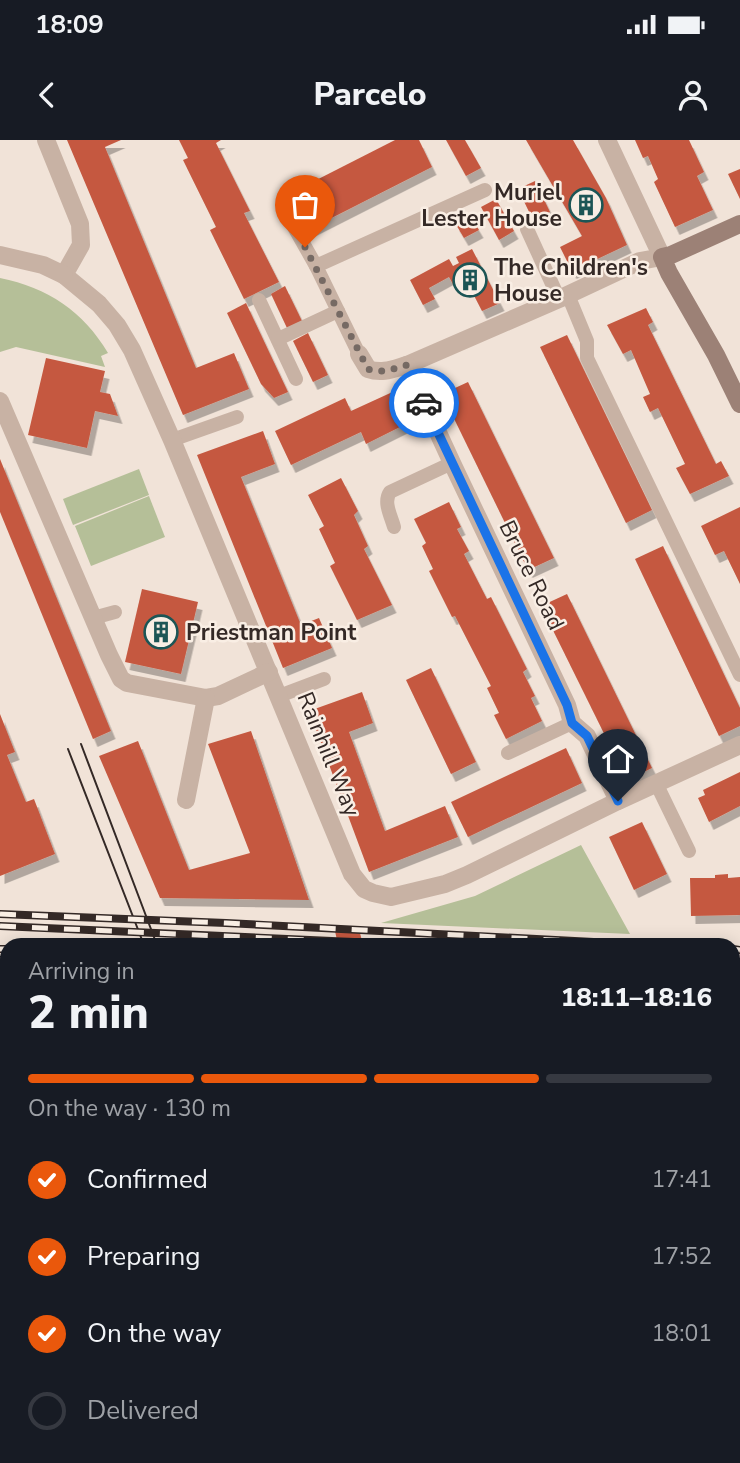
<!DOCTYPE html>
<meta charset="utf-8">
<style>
body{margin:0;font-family:"Nunito Sans",sans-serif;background:#20242c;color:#f1f3f6;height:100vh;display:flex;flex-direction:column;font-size:26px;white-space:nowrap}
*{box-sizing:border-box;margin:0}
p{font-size:23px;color:#9ea1a6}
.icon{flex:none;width:38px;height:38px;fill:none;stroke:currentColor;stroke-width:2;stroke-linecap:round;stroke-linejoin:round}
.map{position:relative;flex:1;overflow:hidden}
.panel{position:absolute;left:0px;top:798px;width:740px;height:525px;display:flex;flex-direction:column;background:#171b24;border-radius:21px 21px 0 0;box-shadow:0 4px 18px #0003}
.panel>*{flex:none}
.pin{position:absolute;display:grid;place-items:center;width:60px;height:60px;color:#fff;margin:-72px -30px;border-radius:50% 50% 50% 0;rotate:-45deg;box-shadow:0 0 7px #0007}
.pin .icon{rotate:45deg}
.courier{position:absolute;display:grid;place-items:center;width:70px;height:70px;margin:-35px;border:5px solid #1a73e8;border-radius:50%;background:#fff;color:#222;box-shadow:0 2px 9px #0007}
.headline em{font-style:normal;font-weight:800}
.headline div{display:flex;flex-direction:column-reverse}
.headline{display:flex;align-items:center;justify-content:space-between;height:119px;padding:0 28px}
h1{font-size:46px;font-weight:800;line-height:52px}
.bar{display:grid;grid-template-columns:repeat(4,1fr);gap:10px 7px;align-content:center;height:84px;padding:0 28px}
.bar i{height:9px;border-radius:5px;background:#363941}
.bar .current{background:#ea580c}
.bar p{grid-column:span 4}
ol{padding:0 28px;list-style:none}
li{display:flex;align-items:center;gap:21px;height:77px}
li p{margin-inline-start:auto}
li .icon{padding:7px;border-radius:50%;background:#ea580c;color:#fff;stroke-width:4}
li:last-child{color:#9ea1a6}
li i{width:38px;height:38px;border:4px solid #363941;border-radius:50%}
.status{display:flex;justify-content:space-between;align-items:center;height:49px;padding:0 35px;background:#171b24;direction:ltr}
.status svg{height:19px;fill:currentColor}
header{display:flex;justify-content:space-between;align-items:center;height:91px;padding:0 28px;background:#171b24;font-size:32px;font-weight:800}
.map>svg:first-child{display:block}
.green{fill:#b5bf98}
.building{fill:#c55941;filter:url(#shadow)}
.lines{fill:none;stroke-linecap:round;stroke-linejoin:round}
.lane{stroke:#c8b2a4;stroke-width:14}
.street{stroke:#c8b2a4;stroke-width:18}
.secondary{stroke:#9c8176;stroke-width:18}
.tram{stroke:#342926;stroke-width:2}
.rail-casing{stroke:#342926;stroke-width:8}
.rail{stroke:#f9eee4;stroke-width:5;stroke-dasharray:16;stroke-linecap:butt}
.done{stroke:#766a64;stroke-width:7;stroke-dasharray:0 12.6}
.route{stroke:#1a73e8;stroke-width:9}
.labels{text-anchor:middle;stroke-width:5;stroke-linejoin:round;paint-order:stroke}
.poi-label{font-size:23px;font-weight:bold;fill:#342926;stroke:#f9eee4;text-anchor:start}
.street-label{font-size:23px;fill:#342926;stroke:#f9eee4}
</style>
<div class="status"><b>18:09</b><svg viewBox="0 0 49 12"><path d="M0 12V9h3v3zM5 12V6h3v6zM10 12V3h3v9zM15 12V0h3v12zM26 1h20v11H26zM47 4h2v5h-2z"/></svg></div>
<header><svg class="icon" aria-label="back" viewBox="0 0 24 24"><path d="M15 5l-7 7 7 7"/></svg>Parcelo<svg class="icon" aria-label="person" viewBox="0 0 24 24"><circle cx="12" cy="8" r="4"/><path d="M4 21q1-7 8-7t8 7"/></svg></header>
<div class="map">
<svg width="740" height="1323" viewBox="0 0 740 1323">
<defs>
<filter id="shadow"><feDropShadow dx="4.5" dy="8" stdDeviation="0" flood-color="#0004"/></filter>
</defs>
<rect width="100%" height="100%" fill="#f1e3d8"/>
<g class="green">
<path d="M0 138C48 148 83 171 108 213L101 216 105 227 16 207 0 212Z"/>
<path d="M139 329 149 355 73 385 63 359Z"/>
<path d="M149 356 165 397 91 426 75 386Z"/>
<path d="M581 705 630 794 381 783 475 756Z"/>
<path d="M7 983V1290L0 1292V984Z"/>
</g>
<g class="building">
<path d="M67 0H121L105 7 196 228 234 213 249 249 183 275Z"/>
<path d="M179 0H221L216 3 250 71 244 73 279 142 244 159 210 90 216 87 183 20 188 18Z"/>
<path d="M395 0H419L432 27 300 94 281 58Z"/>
<path d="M446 0H465L481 28 466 36Z"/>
<path d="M526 0H573L606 58 627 105 572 131 560 107 582 96Z"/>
<path d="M635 0H689L704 32 697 36 713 70 675 87 654 42 658 39 648 16 643 18Z"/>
<path d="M740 29V59L728 34Z"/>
<path d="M535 41 550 72 533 80 518 49Z"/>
<path d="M496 59 514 91 499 100 481 67Z"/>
<path d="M470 75 479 90 464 98 455 83Z"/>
<path d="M472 109 500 163 482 171 466 140 454 146 449 137 429 148 435 159 423 165 410 140 449 119 453 126 459 123 456 117Z"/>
<path d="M285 146 302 181 287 188 271 154Z"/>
<path d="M246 163 288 252 274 258 261 244 227 173Z"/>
<path d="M646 168 653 182 648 185 716 324 721 321 729 336 690 354 676 328 685 324 658 268 650 272 643 257 650 254 631 210 623 214 607 185Z"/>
<path d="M308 193 328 235 313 242 293 201Z"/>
<path d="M567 195 652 370 626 383 540 207Z"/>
<path d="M46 218 105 231 100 252 110 254 118 276 95 271 87 308 28 295Z"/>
<path d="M468 242 554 418 528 430 442 254Z"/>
<path d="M399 249 414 280 366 304 361 292 291 325 275 291 345 258 351 271Z"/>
<path d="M263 291 275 324 241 337 301 485 319 478 332 508 283 528 197 315Z"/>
<path d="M0 319 111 591 93 599 0 372Z"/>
<path d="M341 338 358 371 354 375 368 406 364 409 392 465 357 480 330 426 335 423 319 389 324 386 308 355Z"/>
<path d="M449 362 461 387 457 389 469 411 464 414 487 459 491 457 527 529 523 532 535 556 531 558 542 581 506 599 494 575 499 573 487 548 491 546 455 476 452 477 429 431 433 429 422 406 426 403 414 379Z"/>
<path d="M740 367V444L724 411 715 415 701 386Z"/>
<path d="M663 406 740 568V586L719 596 635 419Z"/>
<path d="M142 449 198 462 181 534 125 522Z"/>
<path d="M567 454 652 628 627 640 541 466Z"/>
<path d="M431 528 476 622 451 634 406 540Z"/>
<path d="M362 552 373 583 349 592 385 691 445 666 458 697 369 732 309 571Z"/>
<path d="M0 574 15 612 7 615 26 662 34 659 55 714 0 736Z"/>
<path d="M251 591 309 760 160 758 99 616 138 601 189 730 250 713 208 604Z"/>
<path d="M566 608 582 643 468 697 451 662Z"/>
<path d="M740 632V666L709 682 698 658 705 655 703 650Z"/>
<path d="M642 682 667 734 634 750 609 697Z"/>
<path d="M728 734V738L740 737V775L691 776 690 738H715V735Z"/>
<path d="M335 791 360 793 363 805H338Z"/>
<path d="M733 1155 740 1156V1190H733Z"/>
<path d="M738 1216 740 1218V1261L737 1263 733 1258V1217Z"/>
<path d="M208 1316H249L251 1323H209Z"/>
<path d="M388 1316H459L443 1323H391Z"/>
<path d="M569 1316H607L610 1323H572Z"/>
</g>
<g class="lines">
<g class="lane">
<path d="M294 87 316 126"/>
<path d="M527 89 559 159"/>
<path d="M568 155 587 201V218L740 535"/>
<path d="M259 160 296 239"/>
<path d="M278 199 338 171"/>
<path d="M359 214 316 126 485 50"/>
<path d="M172 300 237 277"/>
<path d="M394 387C391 376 383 362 390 352L452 323"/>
<path d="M93 478 115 472"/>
<path d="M279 556 324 539"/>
<path d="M508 613 572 583"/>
<path d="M656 643 689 711"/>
</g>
<g class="street">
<path d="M46 0 80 84 81 105 64 135 99 164 117 185 132 210 172 300 352 734 364 749 373 753 391 757 445 744 467 735 618 661 740 605"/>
<path d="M0 115 43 125 64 135"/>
<path d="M359 214 368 229C382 234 393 229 407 225L559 159 640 121 662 117 607 0"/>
<path d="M407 225 452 323 567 565 572 583 587 596 618 661"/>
<path d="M0 261 109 515 121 539 127 543 206 558 218 556 269 532"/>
<path d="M186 660 206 558"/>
<path d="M0 968 7 967"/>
<path d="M733 1114 740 1115"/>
<path d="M733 1274 740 1268"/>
<path d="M534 1316 537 1323"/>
<path d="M0 1318 7 1316"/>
<path d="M678 1323 686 1316"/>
</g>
<g class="secondary">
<path d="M740 84 671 115 662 117 669 133 716 215 740 264"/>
<path d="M0 849 7 867"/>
<path d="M167 1316 169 1323"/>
</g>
<g class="tram">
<path d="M81 604 157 805"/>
<path d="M68 609 144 805"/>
<path d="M349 1316 352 1323"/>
</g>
<defs>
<g id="rail">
<path d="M0 774 226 783 651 805"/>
<path d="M0 786 421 805"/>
<path d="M0 809H7"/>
<path d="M733 809 740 810"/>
<path d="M0 820H7"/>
<path d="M733 821 740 822"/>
<path d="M733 839 740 840"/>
<path d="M733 851H740"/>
</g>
</defs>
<use href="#rail" class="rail-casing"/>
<use href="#rail" class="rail"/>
</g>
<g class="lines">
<path class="done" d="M305 107 368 229C382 234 393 229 407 225L424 263"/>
<path class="route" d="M424 263 567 565 572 583 587 596 618 661"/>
</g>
<defs>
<symbol id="building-ring" viewBox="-11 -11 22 22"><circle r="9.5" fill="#f9eee4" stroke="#1c5555" stroke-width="1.5"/><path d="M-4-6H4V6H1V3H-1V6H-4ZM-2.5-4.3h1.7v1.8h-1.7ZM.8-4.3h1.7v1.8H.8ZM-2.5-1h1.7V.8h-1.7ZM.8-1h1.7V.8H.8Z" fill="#1c5555"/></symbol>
</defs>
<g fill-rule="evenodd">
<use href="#building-ring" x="567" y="46" width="38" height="38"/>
<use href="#building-ring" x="451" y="121" width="38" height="38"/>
<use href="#building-ring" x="142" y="473" width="38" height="38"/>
</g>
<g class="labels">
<g class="poi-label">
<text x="562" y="60" text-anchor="end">Muriel<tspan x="562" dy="26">Lester House</tspan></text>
<text x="494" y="135">The Children's<tspan x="494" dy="26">House</tspan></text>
<text x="186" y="500">Priestman Point</text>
</g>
<g class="street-label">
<text transform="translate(532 435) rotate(64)" y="8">Bruce Road</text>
<text transform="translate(329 614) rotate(68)" y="8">Rainhill Way</text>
</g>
</g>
</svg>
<div class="pin" style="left:305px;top:107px;background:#ea580c"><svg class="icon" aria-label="bag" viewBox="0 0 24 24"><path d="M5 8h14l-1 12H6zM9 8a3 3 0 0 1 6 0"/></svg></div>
<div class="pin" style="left:618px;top:661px;background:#1f2937"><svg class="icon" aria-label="home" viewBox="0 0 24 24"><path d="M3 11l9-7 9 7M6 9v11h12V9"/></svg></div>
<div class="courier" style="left:424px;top:263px"><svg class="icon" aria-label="car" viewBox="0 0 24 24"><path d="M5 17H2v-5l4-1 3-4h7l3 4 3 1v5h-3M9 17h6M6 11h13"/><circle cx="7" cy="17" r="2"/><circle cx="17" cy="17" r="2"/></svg></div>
<section class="panel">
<div class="headline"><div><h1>2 min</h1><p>Arriving in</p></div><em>18:11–18:16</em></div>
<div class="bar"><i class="current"></i><i class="current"></i><i class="current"></i><i></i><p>On the way · 130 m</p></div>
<ol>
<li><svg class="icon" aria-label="check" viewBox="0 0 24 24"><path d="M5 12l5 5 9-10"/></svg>Confirmed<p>17:41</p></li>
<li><svg class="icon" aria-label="check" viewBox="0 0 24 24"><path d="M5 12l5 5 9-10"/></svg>Preparing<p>17:52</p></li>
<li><svg class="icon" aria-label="check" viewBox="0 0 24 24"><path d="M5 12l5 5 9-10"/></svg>On the way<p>18:01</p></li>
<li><i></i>Delivered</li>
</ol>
</section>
</div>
